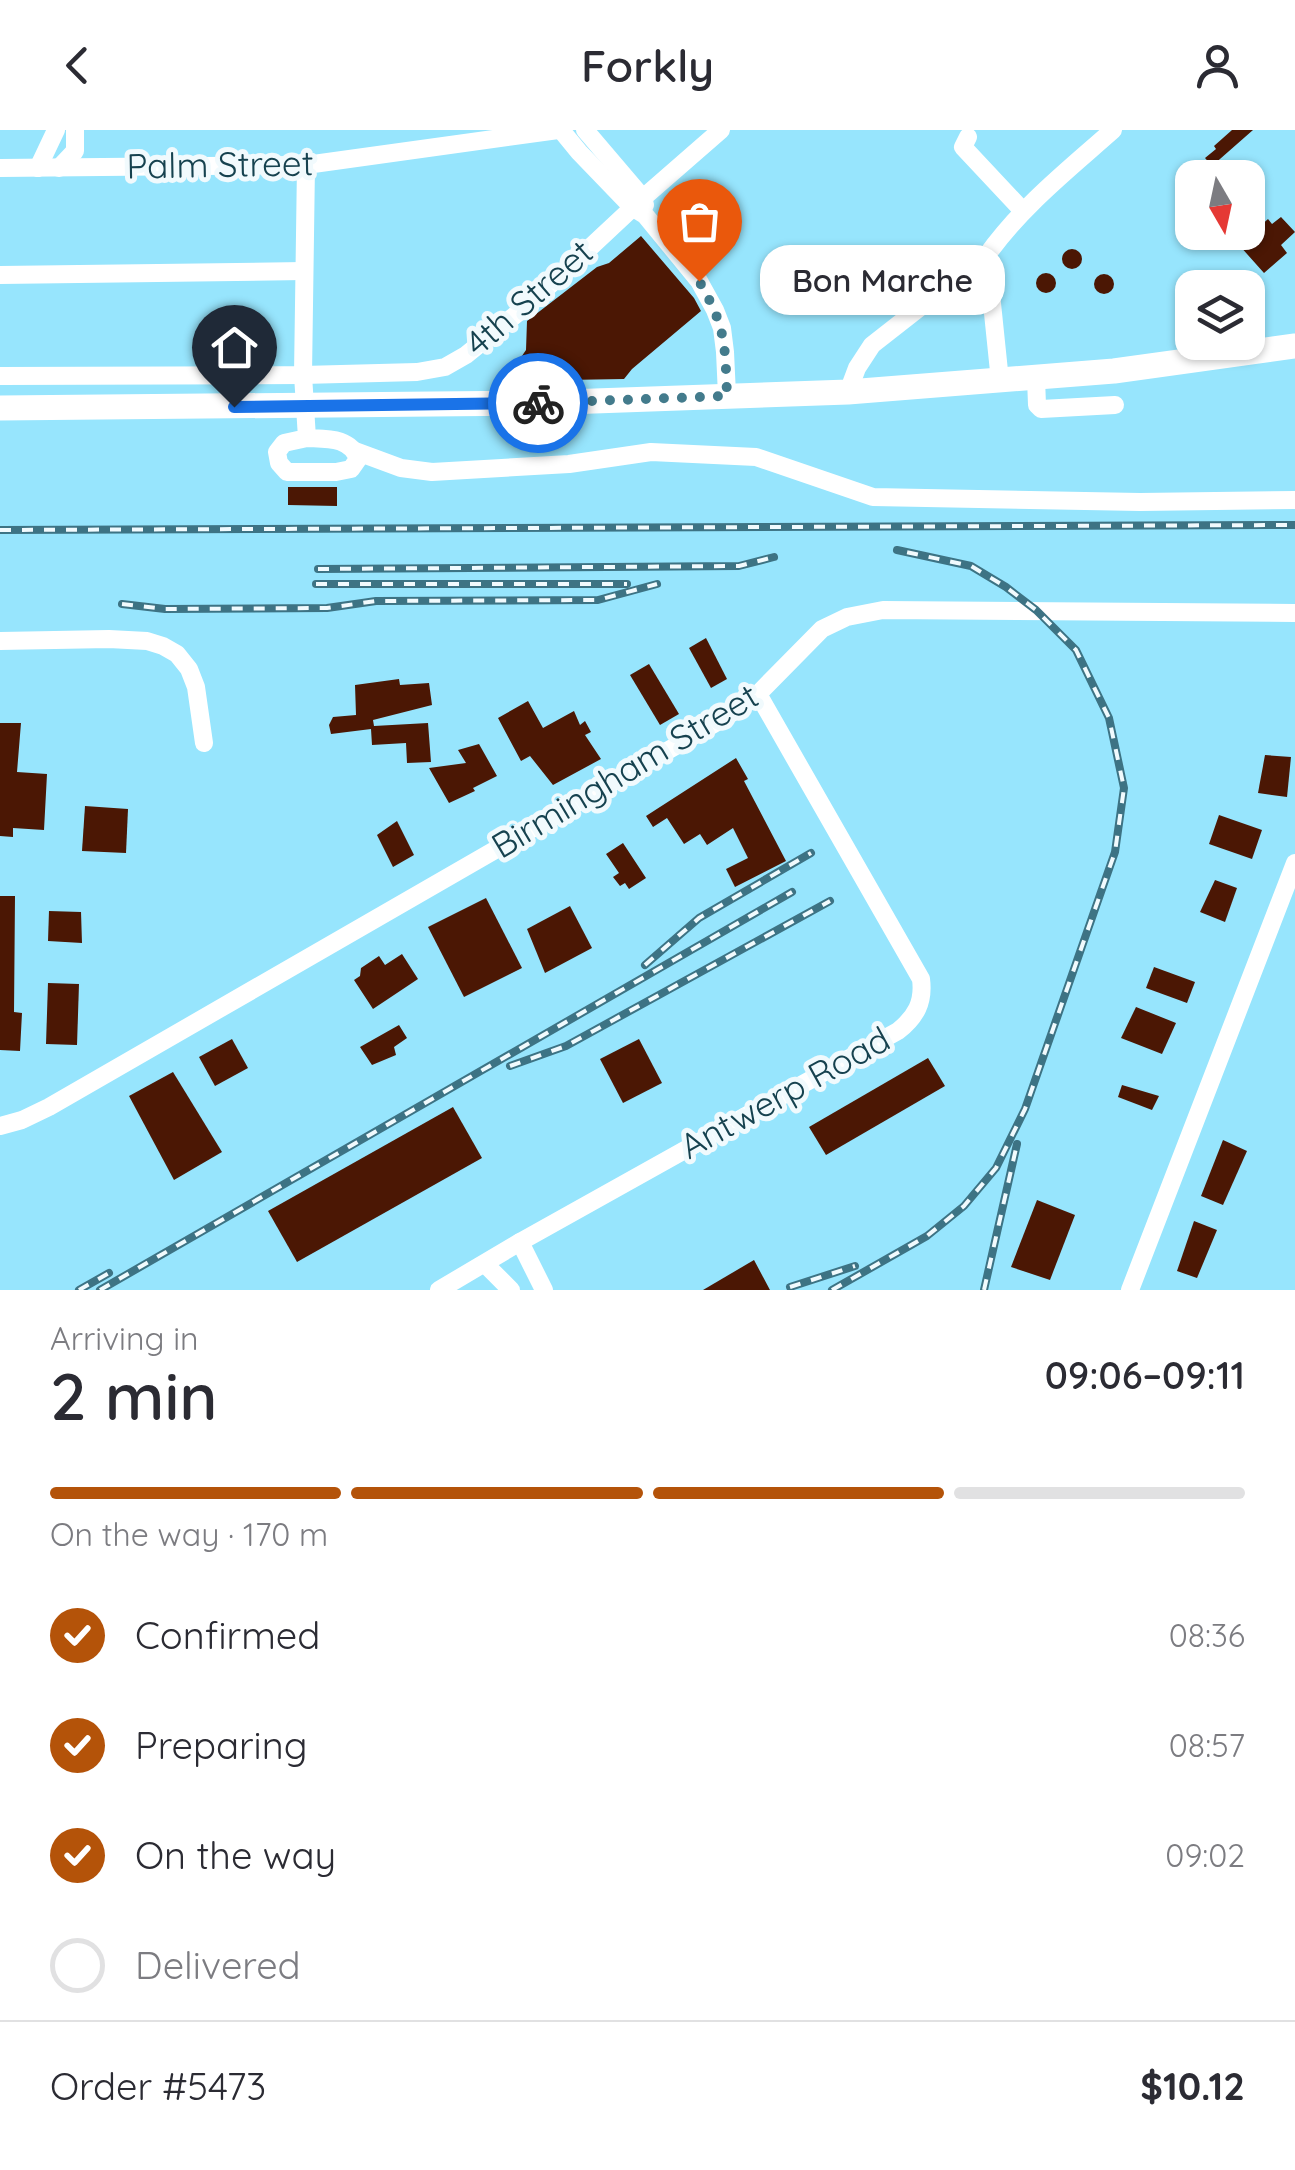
<!DOCTYPE html>
<meta charset="utf-8">
<style>
body{margin:0;font-family:Quicksand,sans-serif;background:#f7f7f7;color:#2b2b33;height:100vh;display:flex;flex-direction:column;font-size:38px;white-space:nowrap}
*{box-sizing:border-box;margin:0}
p{font-size:32px;color:#7c7c81}
.icon{flex:none;width:55px;height:55px;fill:none;stroke:currentColor;stroke-width:2;stroke-linecap:round;stroke-linejoin:round}
.map{position:relative;height:1160px;overflow:hidden}
.details{display:flex;flex-direction:column;background:#fff;flex:1}
.details>*{flex:none}
.needle{width:65px;rotate:171deg}
.controls{position:absolute;left:1175px;top:30px;display:grid;gap:20px}
.controls a{display:grid;place-items:center;width:90px;height:90px;border-radius:20px;background:#fff;box-shadow:0 2px 8px #0004;font-size:50px}
.pin{position:absolute;display:grid;place-items:center;width:85px;height:85px;color:#fff;margin:-102px -42px;border-radius:50% 50% 50% 0;rotate:-45deg;box-shadow:0 0 10px #0007}
.pin .icon{rotate:45deg}
.courier{position:absolute;display:grid;place-items:center;width:100px;height:100px;margin:-50px;border:8px solid #1a73e8;border-radius:50%;background:#fff;color:#222;box-shadow:0 2px 12px #0007}
.bubble{position:absolute;height:70px;border-radius:30px;background:#fff;box-shadow:0 2px 8px #0004;font-size:32px;font-weight:600;line-height:70px;text-align:center}
.summary em{font-style:normal;font-weight:600}
.summary div{display:flex;flex-direction:column-reverse}
.summary{display:flex;align-items:center;justify-content:space-between;height:170px;padding:0 50px}
h1{font-size:65px;font-weight:600;line-height:75px}
.bar{display:grid;grid-template-columns:repeat(4,1fr);gap:15px 10px;align-content:center;height:120px;padding:0 50px}
.bar i{height:12px;border-radius:8px;background:#e1e1e2}
.bar .current{background:#b45309}
.bar p{grid-column:span 4}
.line{display:flex;align-items:center;gap:25px;padding:0 50px;border-top:2px solid #e1e1e2}
.line div{flex:1}
ol{padding:0 50px;list-style:none}
li{display:flex;align-items:center;gap:30px;height:110px}
li p{margin-inline-start:auto}
li .icon{padding:10px;border-radius:50%;background:#b45309;color:#fff;stroke-width:4}
li:last-child{color:#7c7c81}
li i{width:55px;height:55px;border:5px solid #e1e1e2;border-radius:50%}
header{display:flex;justify-content:space-between;align-items:center;height:130px;padding:0 50px;background:#fff;font-size:45px;font-weight:600}
.map>svg:first-child{display:block}
.building{fill:#4b1704}
.lines{fill:none;stroke-linecap:round;stroke-linejoin:round}
.minor{stroke:#fff;stroke-width:18}
.highway{stroke:#fff;stroke-width:25}
.rail-casing{stroke:#3d7384;stroke-width:8}
.rail{stroke:#f1fafd;stroke-width:4;stroke-dasharray:11;stroke-linecap:butt}
.done{stroke:#437b8c;stroke-width:10;stroke-dasharray:0 18}
.route{stroke:#1a73e8;stroke-width:12}
.labels{text-anchor:middle;stroke-width:10;stroke-linejoin:round;paint-order:stroke}
.street-label{font-size:35px;fill:#16424f;stroke:#f1fafd}
</style>
<header><svg class="icon" aria-label="back" viewBox="0 0 24 24"><path d="M15 5l-7 7 7 7"/></svg>Forkly<svg class="icon" aria-label="person" viewBox="0 0 24 24"><circle cx="12" cy="8" r="4"/><path d="M4 21q1-7 8-7t8 7"/></svg></header>
<div class="map">
<svg width="1295" height="1160" viewBox="0 0 1295 1160">
<rect width="100%" height="100%" fill="#97e5fd"/>
<g class="building">
<path d="M1232 0H1253L1212 36 1205 28 1216 19 1214 16Z"/>
<path d="M1281 87 1295 102 1281 115 1287 123 1264 143 1239 115 1268 89 1272 94Z"/>
<path d="M641 106 694 168 701 181 632 239 624 249 505 251 526 220 527 191 597 137 609 133Z"/>
<circle cx="1072" cy="129" r="10"/>
<circle cx="1046" cy="153" r="10"/>
<circle cx="1104" cy="154" r="10"/>
<path d="M288 357H337V376L288 375Z"/>
<path d="M706 508 727 549 711 558 689 518Z"/>
<path d="M649 534 679 584 660 595 630 545Z"/>
<path d="M399 549 400 555 429 553 432 575 373 590 374 596 428 593 431 632 407 633 406 613 372 615 371 599 331 604 329 595 333 587 356 585 355 555Z"/>
<path d="M528 571 543 598 574 581 580 595 585 591 591 602 585 605 601 629 553 655 530 626 521 631 498 588Z"/>
<path d="M0 593H21L17 642 47 644 44 700 13 698V707L0 706Z"/>
<path d="M479 614 497 646 473 658 475 661 449 673 429 638 466 633 458 620Z"/>
<path d="M1265 625 1291 627 1287 667 1258 663Z"/>
<path d="M736 628 748 649 744 651 786 731 735 757 726 739 748 728 733 698 707 715 700 704 684 714 667 688 653 697 646 686Z"/>
<path d="M85 676 128 679 126 723 82 721Z"/>
<path d="M1219 685 1262 700 1252 729 1209 714Z"/>
<path d="M397 691 414 725 393 737 377 705Z"/>
<path d="M623 713 646 748 629 759 625 753 620 756 613 747 619 743 606 724Z"/>
<path d="M1215 750 1237 758 1225 792 1200 782Z"/>
<path d="M0 766H15L14 882 22 883 20 921 0 920Z"/>
<path d="M486 768 522 838 464 867 428 797Z"/>
<path d="M570 776 592 818 545 843 527 799Z"/>
<path d="M49 781 81 782 82 813 48 811Z"/>
<path d="M402 824 418 849 373 879 354 850 360 846 361 838 379 826 385 835Z"/>
<path d="M1154 837 1195 852 1187 873 1146 858Z"/>
<path d="M48 853 79 854 77 915 46 914Z"/>
<path d="M1136 877 1176 893 1162 924 1121 908Z"/>
<path d="M399 895 407 908 394 917 396 925 372 935 360 917Z"/>
<path d="M232 909 248 938 215 956 199 927Z"/>
<path d="M639 909 662 953 623 973 600 929Z"/>
<path d="M928 928 945 956 826 1025 809 997Z"/>
<path d="M173 942 222 1022 174 1050 129 966Z"/>
<path d="M1122 955 1159 966 1152 980 1118 967Z"/>
<path d="M453 977 482 1028 297 1132 268 1081Z"/>
<path d="M1223 1010 1247 1021 1223 1075 1201 1066Z"/>
<path d="M1037 1070 1075 1085 1050 1150 1011 1137Z"/>
<path d="M1194 1091 1217 1100 1197 1148 1177 1141Z"/>
<path d="M754 1130 770 1160H703Z"/>
</g>
<g class="lines">
<g class="minor">
<path d="M561 0 579 22 632 77 645 85 699 151 715 180 722 198 725 222 727 265"/>
<path d="M585 0 643 68 645 75"/>
<path d="M968 7 963 17 1023 81"/>
<path d="M306 35 303 245 307 308 284 313 277 322 279 333 287 342H336L351 339 358 329C350 307 327 309 307 308"/>
<path d="M0 38 306 35 558 0"/>
<path d="M38 38 56 0"/>
<path d="M59 38 75 21V0"/>
<path d="M0 145 304 141"/>
<path d="M0 246 303 245 417 242 445 237 466 225 535 169 643 68 721 0"/>
<path d="M1036 248 1037 275 1041 279 1115 275"/>
<path d="M1000 251 987 125C1022 76 1069 39 1113 0"/>
<path d="M848 262 857 238 872 215 987 125"/>
<path d="M355 321 401 338 432 342 569 334 651 322 756 327 873 367 1140 372 1295 370"/>
<path d="M0 511 109 509 147 511 163 516 177 524 189 539 196 557 204 613"/>
<path d="M0 996 22 990 49 977 726 587 758 564 822 499 847 487 883 480 1295 483"/>
<path d="M520 1112 544 1160"/>
<path d="M485 1134 511 1160"/>
<path d="M439 1160 520 1112 898 901C916 887 924 872 921 849L758 564"/>
<path d="M1130 1160 1295 733"/>
</g>
<path class="highway" d="M0 278 538 273 848 262 1114 241 1295 216"/>
<defs>
<g id="rail">
<path d="M0 400 1295 395"/>
<path d="M318 439 739 436 774 427"/>
<path d="M316 454H627"/>
<path d="M122 474 165 479 327 478 376 471 598 470 657 454"/>
<path d="M645 835 699 788 811 723"/>
<path d="M510 936 566 916 830 771"/>
<path d="M790 1157 855 1136"/>
<path d="M79 1160 109 1143"/>
<path d="M100 1160 792 762"/>
<path d="M832 1160 927 1106 964 1076 996 1038 1025 979 1115 722 1124 658 1109 588 1076 520 1036 480 1006 457 971 436 897 420"/>
<path d="M984 1160 1017 1014"/>
</g>
</defs>
<use href="#rail" class="rail-casing"/>
<use href="#rail" class="rail"/>
</g>
<g class="lines">
<path class="done" d="M538 273 727 266C725 214 726 197 699 151"/>
<path class="route" d="M234 277 538 273"/>
</g>
<g class="labels">
<g class="street-label">
<text transform="translate(220 35) rotate(-1)" y="12">Palm Street</text>
<text transform="translate(529 168) rotate(-41)" y="12">4th Street</text>
<text transform="translate(625 641) rotate(-31)" y="12">Birmingham Street</text>
<text transform="translate(785 963) rotate(-29)" y="12">Antwerp Road</text>
</g>
</g>
</svg>
<div class="controls">
<a><svg class="needle" viewBox="-14 -14 28 28"><path d="M0-13l5 13h-10z" fill="#e53935"/><path d="M0 13l5-13h-10z" fill="#7c7c81"/></svg></a>
<a><svg class="icon" aria-label="layers" viewBox="0 0 24 24"><path d="M12 4l9 5-9 5-9-5zM3 14l9 5 9-5"/></svg></a>
</div>
<div class="pin" style="left:699px;top:151px;background:#ea580c"><svg class="icon" aria-label="bag" viewBox="0 0 24 24"><path d="M5 8h14l-1 12H6zM9 8a3 3 0 0 1 6 0"/></svg></div>
<div class="pin" style="left:234px;top:277px;background:#1f2937"><svg class="icon" aria-label="home" viewBox="0 0 24 24"><path d="M3 11l9-7 9 7M6 9v11h12V9"/></svg></div>
<div class="courier" style="left:538px;top:273px"><svg class="icon" aria-label="bike" viewBox="0 0 24 24"><circle cx="6" cy="16" r="4"/><circle cx="18" cy="16" r="4"/><path d="M6 16l4-8h5l3 8M10 8l3 8H6M13 5h3"/></svg></div>
<div class="bubble" style="left:760px;top:115px;width:245px">Bon Marche</div>
</div>
<section class="details">
<div class="summary"><div><h1>2 min</h1><p>Arriving in</p></div><em>09:06–09:11</em></div>
<div class="bar"><i class="current"></i><i class="current"></i><i class="current"></i><i></i><p>On the way · 170 m</p></div>
<ol>
<li><svg class="icon" aria-label="check" viewBox="0 0 24 24"><path d="M5 12l5 5 9-10"/></svg>Confirmed<p>08:36</p></li>
<li><svg class="icon" aria-label="check" viewBox="0 0 24 24"><path d="M5 12l5 5 9-10"/></svg>Preparing<p>08:57</p></li>
<li><svg class="icon" aria-label="check" viewBox="0 0 24 24"><path d="M5 12l5 5 9-10"/></svg>On the way<p>09:02</p></li>
<li><i></i>Delivered</li>
</ol>
<div class="line" style="height:130px"><div>Order #5473</div><b>$10.12</b></div>
</section>
